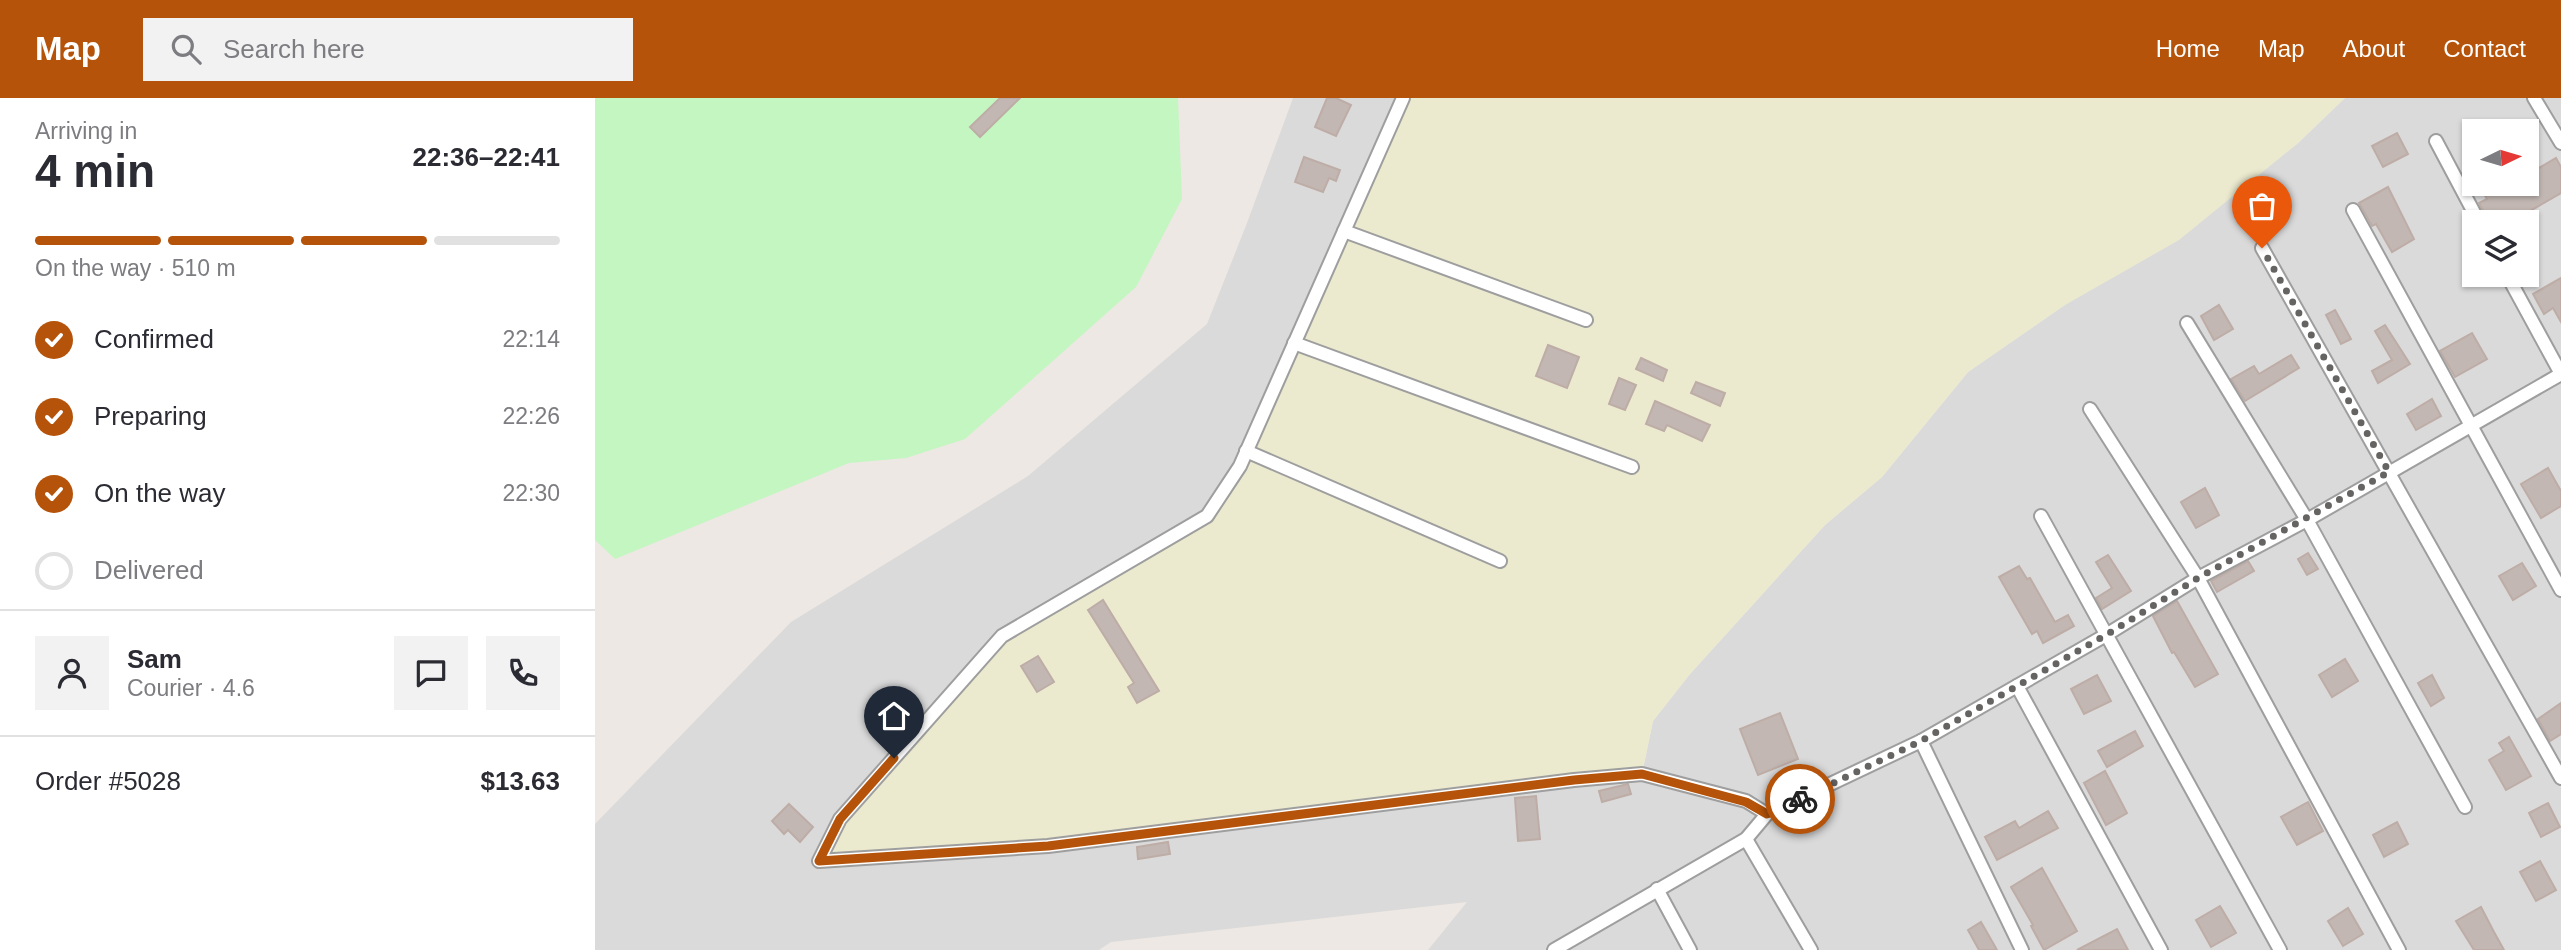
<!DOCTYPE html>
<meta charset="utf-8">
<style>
body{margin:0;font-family:Arial,sans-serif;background:#f2f2f3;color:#2b2b33;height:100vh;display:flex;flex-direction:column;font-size:26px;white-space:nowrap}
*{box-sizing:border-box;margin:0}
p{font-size:23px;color:#7c7c81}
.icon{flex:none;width:38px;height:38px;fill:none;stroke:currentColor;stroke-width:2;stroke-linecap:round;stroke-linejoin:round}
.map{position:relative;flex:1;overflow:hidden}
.details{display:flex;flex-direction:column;background:#fff;width:595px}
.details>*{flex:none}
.needle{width:46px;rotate:85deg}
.tools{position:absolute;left:1867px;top:21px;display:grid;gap:14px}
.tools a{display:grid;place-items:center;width:77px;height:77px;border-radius:0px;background:#fff;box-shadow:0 2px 5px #0004;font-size:35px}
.pin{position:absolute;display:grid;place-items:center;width:60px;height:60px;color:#fff;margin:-72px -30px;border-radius:50% 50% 50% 0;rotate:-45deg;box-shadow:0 0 7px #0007}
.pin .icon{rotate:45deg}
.courier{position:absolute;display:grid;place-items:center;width:70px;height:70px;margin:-35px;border:5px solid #b45309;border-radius:50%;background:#fff;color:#222;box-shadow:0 2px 9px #0007}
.head em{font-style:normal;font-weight:700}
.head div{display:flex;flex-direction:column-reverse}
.head{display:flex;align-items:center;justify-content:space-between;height:119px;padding:0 35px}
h1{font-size:46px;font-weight:700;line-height:52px}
.bar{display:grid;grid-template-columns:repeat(4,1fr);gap:10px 7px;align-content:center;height:84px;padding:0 35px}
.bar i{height:9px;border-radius:5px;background:#e1e1e2}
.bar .current{background:#b45309}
.bar p{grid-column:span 4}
.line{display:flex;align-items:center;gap:18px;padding:0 35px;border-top:2px solid #e1e1e2}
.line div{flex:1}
.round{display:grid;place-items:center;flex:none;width:74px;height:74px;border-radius:0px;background:#f2f2f3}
ol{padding:0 35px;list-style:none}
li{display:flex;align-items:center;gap:21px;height:77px}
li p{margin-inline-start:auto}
li .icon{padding:7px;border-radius:50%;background:#b45309;color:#fff;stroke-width:4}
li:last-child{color:#7c7c81}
li i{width:38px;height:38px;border:4px solid #e1e1e2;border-radius:50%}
header{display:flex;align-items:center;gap:42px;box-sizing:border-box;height:98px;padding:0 35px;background:#b45309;color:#fff}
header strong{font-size:33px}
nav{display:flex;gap:38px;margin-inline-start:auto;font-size:24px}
.search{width:490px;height:63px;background:#f2f2f3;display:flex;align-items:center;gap:18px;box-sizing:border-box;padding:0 24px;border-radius:0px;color:#7c7c81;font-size:26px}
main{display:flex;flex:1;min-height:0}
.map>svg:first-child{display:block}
.residential{fill:#dbdada;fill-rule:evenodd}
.farmland{fill:#ebeacf}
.park{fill:#c4f6c1}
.building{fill:#c2b7b3;stroke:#beada6;stroke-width:2}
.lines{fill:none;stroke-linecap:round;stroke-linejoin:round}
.minor-casing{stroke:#9e9e9e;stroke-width:16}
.minor{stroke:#fff;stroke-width:12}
.done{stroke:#666462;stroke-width:7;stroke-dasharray:0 12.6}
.route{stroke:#b45309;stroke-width:9}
</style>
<header>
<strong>Map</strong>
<div class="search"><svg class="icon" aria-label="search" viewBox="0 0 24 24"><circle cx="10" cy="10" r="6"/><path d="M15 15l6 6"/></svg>Search here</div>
<nav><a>Home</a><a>Map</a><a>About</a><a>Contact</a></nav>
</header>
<main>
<section class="details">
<div class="head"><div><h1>4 min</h1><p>Arriving in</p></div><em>22:36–22:41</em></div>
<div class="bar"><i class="current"></i><i class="current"></i><i class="current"></i><i></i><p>On the way · 510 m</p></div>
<ol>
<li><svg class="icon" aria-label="check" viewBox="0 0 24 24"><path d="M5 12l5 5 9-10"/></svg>Confirmed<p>22:14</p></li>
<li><svg class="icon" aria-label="check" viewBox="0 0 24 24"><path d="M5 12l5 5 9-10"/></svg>Preparing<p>22:26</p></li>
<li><svg class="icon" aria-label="check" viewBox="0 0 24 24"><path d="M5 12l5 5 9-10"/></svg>On the way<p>22:30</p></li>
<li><i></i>Delivered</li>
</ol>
<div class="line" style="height:126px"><a class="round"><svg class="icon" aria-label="person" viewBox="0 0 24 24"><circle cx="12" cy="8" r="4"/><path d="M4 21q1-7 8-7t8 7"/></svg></a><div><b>Sam</b><p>Courier · 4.6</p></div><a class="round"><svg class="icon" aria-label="chat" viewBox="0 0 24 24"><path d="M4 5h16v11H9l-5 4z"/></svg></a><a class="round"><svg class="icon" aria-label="phone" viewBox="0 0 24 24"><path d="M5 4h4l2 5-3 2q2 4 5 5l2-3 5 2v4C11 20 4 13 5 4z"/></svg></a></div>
<div class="line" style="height:91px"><div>Order #5028</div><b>$13.63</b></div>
</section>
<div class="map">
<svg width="1966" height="852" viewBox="0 0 1966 852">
<rect width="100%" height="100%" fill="#ede8e3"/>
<path class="residential" d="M698 0H808L1047 676 1058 623 1095 576 1230 427 1287 379 1373 274 1702 46 1750 0H1966V852H833L872 804 516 844 504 852H0V726L196 524 433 378 612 226 652 125ZM1880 33H1932V86H1880ZM1880 124H1932V177H1880Z"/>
<path class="farmland" d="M808 0H1750L1702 46 1584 142 1470 207 1373 274 1287 379 1230 427 1095 576 1058 623 1047 676 453 748 224 763 245 721 407 538 612 418 645 368Z"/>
<path class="park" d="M0 0H583L587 101 541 189 370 341 311 360 254 365 20 461 0 442Z"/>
<g class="building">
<path d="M405 0H425L385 39 375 29Z"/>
<path d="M732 0H741L756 7 741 38 720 29Z"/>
<path d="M1802 35 1813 56 1788 69 1777 48Z"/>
<path d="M709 59 745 72 741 83 734 80 728 94 700 84Z"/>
<path d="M1961 60 1966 69V95L1916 124H1894L1884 105 1892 101 1883 86H1932V77Z"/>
<path d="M1793 89 1819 141 1797 154 1781 126 1777 128 1764 105Z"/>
<path d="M1966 180V224L1958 210 1949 216 1938 196Z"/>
<path d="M1624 207 1638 231 1619 242 1606 218Z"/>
<path d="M1740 212 1756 241 1746 246 1731 217Z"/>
<path d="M1790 227 1815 266 1783 285 1777 273 1797 262 1780 233Z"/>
<path d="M1877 235 1892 261 1860 279 1845 253Z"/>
<path d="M953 247 984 259 972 290 941 278Z"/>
<path d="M1696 257 1704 270 1650 303 1636 281 1659 268 1664 276Z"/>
<path d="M1046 260 1072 272 1068 283 1041 271Z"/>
<path d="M1024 280 1041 287 1030 312 1014 306Z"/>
<path d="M1101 284 1130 295 1125 308 1096 295Z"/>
<path d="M1837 301 1846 318 1821 332 1812 316Z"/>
<path d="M1060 303 1115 327 1107 343 1072 327 1069 333 1051 326Z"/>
<path d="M1953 370 1966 393V408L1946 420 1926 386Z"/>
<path d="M1610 390 1624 417 1601 430 1586 404Z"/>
<path d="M1713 455 1723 471 1712 477 1703 461Z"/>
<path d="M1513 457 1536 493 1507 511 1501 500 1517 490 1501 464Z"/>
<path d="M1653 463 1659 473 1622 494 1616 483Z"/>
<path d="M1927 465 1941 488 1918 502 1904 478Z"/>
<path d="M1424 468 1432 481 1435 480 1460 524 1473 517 1479 528 1448 545 1442 533 1437 536 1404 479Z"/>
<path d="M508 502 564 593 542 605 533 589 539 585 493 512Z"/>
<path d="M1582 503 1623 576 1600 589 1579 554 1577 555 1558 518Z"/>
<path d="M443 558 459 584 442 594 426 568Z"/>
<path d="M1750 561 1763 583 1737 599 1724 577Z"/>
<path d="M1502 577 1516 603 1489 616 1476 591Z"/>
<path d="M1837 577 1849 600 1836 608 1823 585Z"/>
<path d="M1966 605V636L1955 643 1943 621Z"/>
<path d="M1185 615 1203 661 1163 677 1145 631Z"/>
<path d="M1540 633 1548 648 1512 669 1503 653Z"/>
<path d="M1914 639 1936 678 1911 692 1894 662 1909 653 1904 645Z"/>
<path d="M1510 673 1532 715 1511 727 1489 685Z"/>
<path d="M1033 686 1036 696 1007 704 1004 693Z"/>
<path d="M941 698 945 741 923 743 920 700Z"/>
<path d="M1713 704 1728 733 1702 747 1686 719Z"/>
<path d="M1953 705 1965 729 1946 739 1934 715Z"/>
<path d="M194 706 218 729 205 744 193 732 189 736 177 723Z"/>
<path d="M1453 713 1463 730 1402 762 1390 739 1420 723 1424 730Z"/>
<path d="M1802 724 1813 746 1789 759 1778 737Z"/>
<path d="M573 744 575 756 543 761 542 749Z"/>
<path d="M1945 763 1961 792 1941 803 1925 774Z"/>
<path d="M1447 770 1482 833 1449 852 1436 828 1438 827 1416 789Z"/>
<path d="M1625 808 1641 835 1616 849 1601 822Z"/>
<path d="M1886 809 1899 834 1909 852H1879L1861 823Z"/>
<path d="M1753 810 1768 836 1748 848 1733 823Z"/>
<path d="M1386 824 1402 852H1384L1373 832Z"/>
<path d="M1522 831 1533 852H1482Z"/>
</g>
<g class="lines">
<defs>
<g id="minor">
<path d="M808 0 645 368 612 418 407 538 245 721 224 763 453 748 979 682 1047 676 1151 703 1172 716"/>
<path d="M1939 0 1966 45"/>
<path d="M1841 43 1884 124"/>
<path d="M1758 112 1966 492"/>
<path d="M749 133 991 222"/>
<path d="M1667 150 1966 680"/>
<path d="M1912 177 1966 276"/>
<path d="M1592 225 1712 422 1870 709"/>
<path d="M699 245 1037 369"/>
<path d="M1495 311 1603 480 1804 852"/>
<path d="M651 353 905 463"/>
<path d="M1446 418 1685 852"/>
<path d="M1422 588 1566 852"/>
<path d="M1326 643 1427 852"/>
<path d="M1151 741 1216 852"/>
<path d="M1062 791 1095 852"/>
<path d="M959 852 1151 741 1172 716 1326 643 1511 537 1603 480 1712 422 1966 276"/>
</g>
</defs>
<use href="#minor" class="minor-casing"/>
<use href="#minor" class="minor"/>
</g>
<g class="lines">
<path class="done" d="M1205 701 1326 643 1511 537 1603 480 1794 374 1667 150"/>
<path class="route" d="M299 660 245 721 224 763 453 748 979 682 1047 676 1151 704 1172 716 1205 701"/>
</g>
</svg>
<div class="tools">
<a><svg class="needle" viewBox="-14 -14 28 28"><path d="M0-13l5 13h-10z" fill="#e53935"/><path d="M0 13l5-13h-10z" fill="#7c7c81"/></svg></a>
<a><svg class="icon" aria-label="layers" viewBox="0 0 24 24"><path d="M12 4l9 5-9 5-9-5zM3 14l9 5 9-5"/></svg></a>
</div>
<div class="pin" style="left:1667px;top:150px;background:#ea580c"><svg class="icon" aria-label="bag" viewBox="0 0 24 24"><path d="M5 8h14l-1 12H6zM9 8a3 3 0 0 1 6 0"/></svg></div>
<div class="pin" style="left:299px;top:660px;background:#1f2937"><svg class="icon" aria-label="home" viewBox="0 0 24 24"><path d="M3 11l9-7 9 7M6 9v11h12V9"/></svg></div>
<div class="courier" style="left:1205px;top:701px"><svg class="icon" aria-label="bike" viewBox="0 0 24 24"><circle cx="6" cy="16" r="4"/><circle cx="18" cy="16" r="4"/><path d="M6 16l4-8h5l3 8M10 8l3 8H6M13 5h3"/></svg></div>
</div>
</main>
